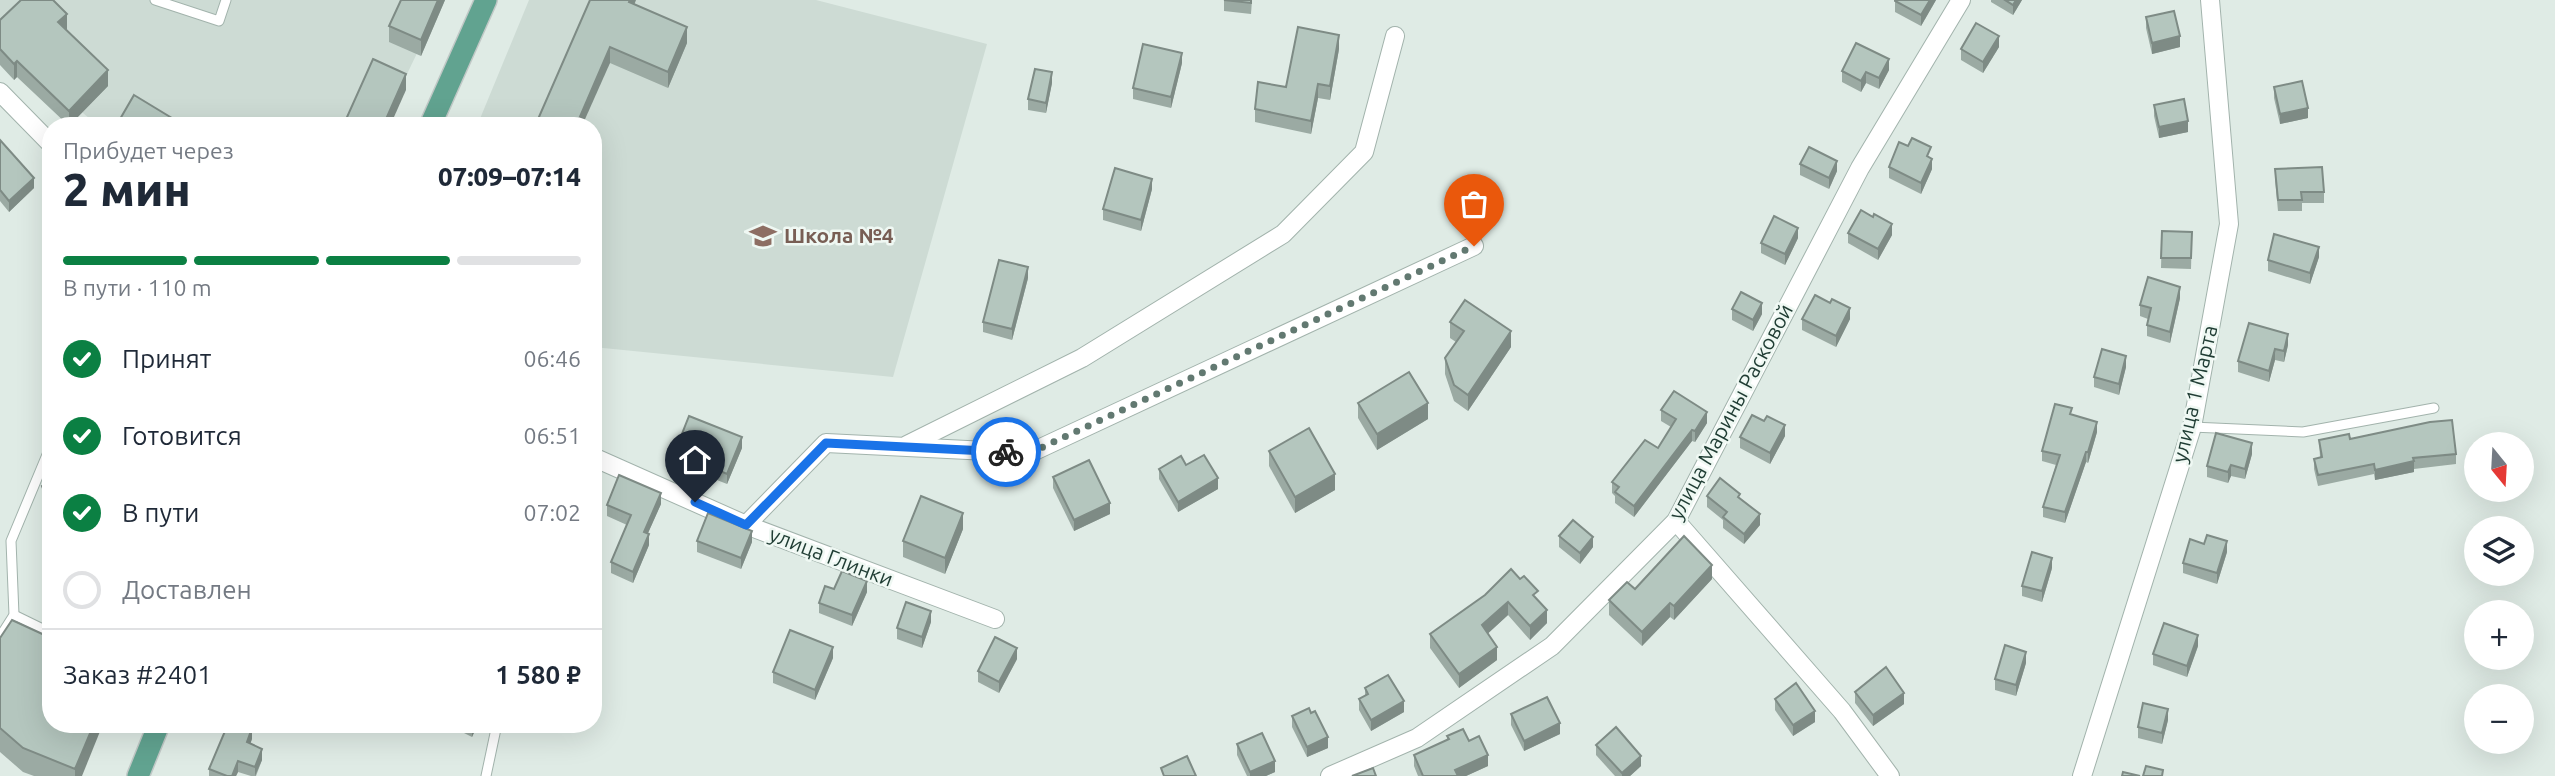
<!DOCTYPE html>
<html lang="ru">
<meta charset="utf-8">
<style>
body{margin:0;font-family:Ubuntu,sans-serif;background:#f6f6f7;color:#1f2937;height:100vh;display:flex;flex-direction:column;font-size:26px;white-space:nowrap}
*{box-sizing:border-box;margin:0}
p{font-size:23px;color:#747a83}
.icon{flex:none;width:38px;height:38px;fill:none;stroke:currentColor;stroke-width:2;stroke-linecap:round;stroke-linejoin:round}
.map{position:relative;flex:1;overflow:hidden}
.details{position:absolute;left:42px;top:117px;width:560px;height:616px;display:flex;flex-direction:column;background:#fff;border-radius:28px;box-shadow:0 7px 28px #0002}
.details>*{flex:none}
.needle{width:46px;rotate:162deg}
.tools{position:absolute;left:2464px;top:432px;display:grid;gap:14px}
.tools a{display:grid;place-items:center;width:70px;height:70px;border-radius:50%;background:#fff;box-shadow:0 7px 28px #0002;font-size:35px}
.pin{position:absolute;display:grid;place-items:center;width:60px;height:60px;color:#fff;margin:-72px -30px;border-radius:50% 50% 50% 0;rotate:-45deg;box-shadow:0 0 7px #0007}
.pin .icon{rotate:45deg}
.courier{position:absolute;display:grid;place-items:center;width:70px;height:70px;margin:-35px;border:5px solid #1a73e8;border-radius:50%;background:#fff;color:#222;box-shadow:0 2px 9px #0007}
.headline em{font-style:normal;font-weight:800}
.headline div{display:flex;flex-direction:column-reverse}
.headline{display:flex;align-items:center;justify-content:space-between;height:119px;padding:0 21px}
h1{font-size:46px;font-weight:800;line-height:52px}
.bar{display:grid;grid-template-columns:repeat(4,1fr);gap:10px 7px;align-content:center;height:84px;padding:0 21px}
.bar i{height:9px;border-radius:5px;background:#e0e1e3}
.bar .current{background:#0b8043}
.bar p{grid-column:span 4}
.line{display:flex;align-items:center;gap:18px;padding:0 21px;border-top:2px solid #e0e1e3}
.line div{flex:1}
ol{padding:0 21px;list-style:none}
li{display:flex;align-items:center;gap:21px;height:77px}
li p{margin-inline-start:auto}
li .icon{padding:7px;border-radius:50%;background:#0b8043;color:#fff;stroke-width:4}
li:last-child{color:#747a83}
li i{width:38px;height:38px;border:4px solid #e0e1e3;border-radius:50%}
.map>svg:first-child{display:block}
.built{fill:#cddbd4}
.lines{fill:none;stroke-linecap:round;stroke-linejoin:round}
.lane-casing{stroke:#a2b3ac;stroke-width:11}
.street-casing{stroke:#a2b3ac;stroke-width:20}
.primary-casing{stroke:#c0c8c6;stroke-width:24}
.lane{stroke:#fff;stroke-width:9}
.street{stroke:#fff;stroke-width:18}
.primary{stroke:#61a390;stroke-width:21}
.wall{fill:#9baaa3}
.shaded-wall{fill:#7e8b85}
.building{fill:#b4c6be;stroke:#7e8b85;stroke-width:2}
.done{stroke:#627971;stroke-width:7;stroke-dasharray:0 12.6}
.route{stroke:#1a73e8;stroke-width:9}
.labels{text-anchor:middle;stroke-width:5;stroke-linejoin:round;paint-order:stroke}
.education-label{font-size:21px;font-weight:bold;fill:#785e54;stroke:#eff8f3;text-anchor:start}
.street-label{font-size:21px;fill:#1f3c33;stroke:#eff8f3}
</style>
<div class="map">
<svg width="2555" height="776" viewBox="0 0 2555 776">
<rect width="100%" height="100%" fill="#dfebe5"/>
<g class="built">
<path d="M0 0H436L420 47 382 126H98L0 41Z"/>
<path d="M529 0H816L987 44 893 377 593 347V126H477Z"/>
</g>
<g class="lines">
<defs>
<g id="lane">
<path d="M155 0 219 21 226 0"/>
<path d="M2192 427 2303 432 2434 408"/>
<path d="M14 615 51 633"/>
<path d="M0 637 14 615 11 541 51 445"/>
<path d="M486 776 497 724"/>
</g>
<g id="street">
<path d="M0 92 51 144"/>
<path d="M907 445 1082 358 1283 234 1364 152 1395 36"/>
<path d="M593 457 746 525 995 619"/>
<path d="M1676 521 1842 711 1890 776"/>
<path d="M746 525 826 443 1030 453 1474 246"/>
<path d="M1330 776 1417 738 1552 646 1676 521 1860 168 1961 0"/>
<path d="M2082 776 2192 427 2229 224 2210 0"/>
</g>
<g id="primary">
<path d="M430 126 486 0"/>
<path d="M138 776 159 724"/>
</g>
</defs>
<use href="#lane" class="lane-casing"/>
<use href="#street" class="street-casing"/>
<use href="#primary" class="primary-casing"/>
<use href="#lane" class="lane"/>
<use href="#street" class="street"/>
<use href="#primary" class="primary"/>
</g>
<g class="wall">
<path d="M401 0H445L421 56 389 42V26Z"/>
<path d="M1224 0H1252L1251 14 1224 11Z"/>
<path d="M1936 0 1921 26 1895 12V1Z"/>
<path d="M1991 0H2022L2013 15 1991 2Z"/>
<path d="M634 5 687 43 668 88 610 63 535 126Z"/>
<path d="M2146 17 2180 47 2152 54 2146 28Z"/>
<path d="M0 20 67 30 108 86 69 126 17 77 14 80 0 65Z"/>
<path d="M1999 47 1983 73 1961 60V49Z"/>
<path d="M1339 49 1330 100 1318 98 1311 134 1255 122V109Z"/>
<path d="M1182 63 1171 108 1133 99V88Z"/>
<path d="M1889 70 1879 89 1866 83 1861 92 1842 82V71Z"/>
<path d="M1052 83 1046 113 1028 110V99Z"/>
<path d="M2274 87 2308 118 2280 124 2274 98Z"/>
<path d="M2154 105 2188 132 2159 138 2154 116Z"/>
<path d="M0 140 34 188 9 212 0 201Z"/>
<path d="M1931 158 1932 169 1921 194 1889 178V167Z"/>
<path d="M1800 164 1837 171 1829 189 1800 175Z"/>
<path d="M2275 169 2324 192V203H2302V211H2278L2275 179Z"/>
<path d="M1152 189 1141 231 1103 220V209Z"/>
<path d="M1873 217 1892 235 1878 260 1848 243V233Z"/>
<path d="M2162 231 2192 232 2191 269 2161 268Z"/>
<path d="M51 234V252L47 248V237Z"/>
<path d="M1798 238 1785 265 1761 253V243Z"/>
<path d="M2319 257 2310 284 2268 271V260Z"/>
<path d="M1028 278 1012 340 983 332V322Z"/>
<path d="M2180 298 2170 343 2147 336V325L2148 319 2140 316V305Z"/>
<path d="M1732 309 1762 314 1753 331 1732 320Z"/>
<path d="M1802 319H1850L1836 347 1802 330Z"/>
<path d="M1450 322 1511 347 1468 411 1454 401 1445 374V358L1456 342 1450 338Z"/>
<path d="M2288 345 2284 362 2275 360 2269 382 2238 372V361Z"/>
<path d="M2126 367 2119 395 2094 387V377Z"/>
<path d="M1358 403 1428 419 1377 450 1358 418Z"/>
<path d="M1661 410 1707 423 1695 442 1692 441 1634 517 1615 503V496L1612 493V482L1658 448 1671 427 1661 421Z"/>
<path d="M2072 415 2097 432 2088 463 2086 462 2065 523 2043 517V507L2056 465 2042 461V451Z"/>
<path d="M1764 421 1785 436 1770 464 1740 448V437Z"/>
<path d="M2350 439 2456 454V464L2414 469V472L2375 480 2374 474 2318 486 2314 469V459L2320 457 2319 440Z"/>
<path d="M678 444 742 448 727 484 694 471V462L678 455Z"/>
<path d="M1269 451 1335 490 1295 513 1269 466Z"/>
<path d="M2252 454 2245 479 2231 476 2228 483 2207 477V466Z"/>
<path d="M1186 465 1218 489 1178 512 1159 479V469Z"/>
<path d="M1053 477 1110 514 1074 531 1053 488Z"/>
<path d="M51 483V528L42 506V486Z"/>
<path d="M1707 496 1740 499 1760 525 1744 544 1723 528V520L1707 507Z"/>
<path d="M661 504 648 533 649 545 633 583 611 573V562L627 525 607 516V505Z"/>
<path d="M963 529 945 574 903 557V541Z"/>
<path d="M1559 536 1593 547 1580 564 1559 547Z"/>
<path d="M697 541 752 542 741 569 697 552Z"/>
<path d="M2227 552 2217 584 2183 573V563Z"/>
<path d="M2052 568 2042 602 2022 596V586Z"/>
<path d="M1712 579 1674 620 1670 617 1642 646 1609 615V600L1635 589Z"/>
<path d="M834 589 867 592 852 626 819 613V603Z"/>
<path d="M1485 595 1538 600 1547 623 1530 640 1508 615 1488 633 1497 660 1459 688 1430 648V634Z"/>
<path d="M931 622 922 648 897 639V628Z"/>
<path d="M0 638 82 776H34L23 772 0 752Z"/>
<path d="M2198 646 2187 677 2153 665V654Z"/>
<path d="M833 658 815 700 773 683V672Z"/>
<path d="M1017 659 999 693 978 682V671Z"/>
<path d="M2026 663 2016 696 1995 690V679Z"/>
<path d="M1365 688 1404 712 1371 731 1359 710V699L1365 696Z"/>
<path d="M1855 692 1904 704 1873 726 1855 703Z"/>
<path d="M1775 699 1815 722 1793 736 1775 710Z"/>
<path d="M1511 714 1560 734 1524 751 1511 725Z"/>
<path d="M1292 716 1328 748 1307 757 1292 727Z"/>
<path d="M2168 720 2162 744 2138 738V727Z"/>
<path d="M446 724H478L472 737Z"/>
<path d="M1447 736 1469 741 1488 766 1466 776H1418L1414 766V755L1447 740Z"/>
<path d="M252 739 250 743 262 760 256 776H251L238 772 236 776H209V769Z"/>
<path d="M1237 744 1275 772 1266 776H1247L1237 755Z"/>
<path d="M1596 745 1641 766 1630 776H1615L1596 755Z"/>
</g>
<g class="shaded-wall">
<path d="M438 0H445L421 56V40Z"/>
<path d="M630 0H636L629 18V2Z"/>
<path d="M1930 0H1936L1921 26V15Z"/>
<path d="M2016 0H2022L2013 15V5Z"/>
<path d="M67 14V30L58 22Z"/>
<path d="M687 27V43L668 88V72Z"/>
<path d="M1339 35V49L1330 100V86Z"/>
<path d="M1999 36V47L1983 73V62Z"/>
<path d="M2180 36V47L2152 54V43Z"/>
<path d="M610 47V63L582 126H576Z"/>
<path d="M1182 53V63L1171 108V97Z"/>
<path d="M1889 59V70L1879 89V78Z"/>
<path d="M17 61V77L14 80V64Z"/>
<path d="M108 70V86L69 126V111Z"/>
<path d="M1052 72V83L1046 113V103Z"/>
<path d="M1866 72V83L1861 92V81Z"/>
<path d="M406 74V90L390 126H383Z"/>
<path d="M1318 84V98L1311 134V121Z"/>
<path d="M2308 108V118L2280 124V114Z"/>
<path d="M2188 121V132L2159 138V127Z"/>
<path d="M1932 159V169L1921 194V183Z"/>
<path d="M1837 161V171L1829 189V178Z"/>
<path d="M34 178V188L9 212V201Z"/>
<path d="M1152 179V189L1141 231V220Z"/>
<path d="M1892 224V235L1878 260V249Z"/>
<path d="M1798 228V238L1785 265V254Z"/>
<path d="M2319 247V257L2310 284V273Z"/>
<path d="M1028 267V278L1012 340V329Z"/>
<path d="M2180 287V298L2170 343V332Z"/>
<path d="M1762 303V314L1753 331V320Z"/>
<path d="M1850 308V319L1836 347V336Z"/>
<path d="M1511 331V347L1468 411V395Z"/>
<path d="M2288 334V345L2284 362V351Z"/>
<path d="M2275 349V360L2269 382V371Z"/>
<path d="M2126 356V367L2119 395V384Z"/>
<path d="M1428 403V419L1377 450V434Z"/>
<path d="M1707 412V423L1695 442V431Z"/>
<path d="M2097 422V432L2088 463V452Z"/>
<path d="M1785 425V436L1770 464V453Z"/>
<path d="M1692 430V441L1634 517V506Z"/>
<path d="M742 437V448L727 484V474Z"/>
<path d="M2252 443V454L2245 479V469Z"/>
<path d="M2086 452V462L2065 523V512Z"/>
<path d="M2414 461V472L2375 480V470Z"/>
<path d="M2231 465V476L2228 483V472Z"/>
<path d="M1335 474V490L1295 513V497Z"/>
<path d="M1218 478V489L1178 512V502Z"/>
<path d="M661 493V504L644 542V532Z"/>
<path d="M1110 503V514L1074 531V520Z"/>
<path d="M963 513V529L945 574V558Z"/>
<path d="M1760 514V525L1744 544V534Z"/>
<path d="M752 531V542L741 569V558Z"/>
<path d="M649 534V545L633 583V572Z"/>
<path d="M1593 537V547L1580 564V553Z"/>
<path d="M2227 541V552L2217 584V573Z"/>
<path d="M2052 558V568L2042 602V591Z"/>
<path d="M1712 565V579L1674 620V606Z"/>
<path d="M867 581V592L852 626V615Z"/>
<path d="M1508 602V615L1482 639V625Z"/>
<path d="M1670 603V617L1642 646V632Z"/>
<path d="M1547 610V623L1530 640V626Z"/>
<path d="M931 611V622L922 648V637Z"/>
<path d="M2198 635V646L2187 677V666Z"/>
<path d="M833 647V658L815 700V690Z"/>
<path d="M1497 647V660L1459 688V674Z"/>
<path d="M1017 648V659L999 693V682Z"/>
<path d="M2026 652V663L2016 696V685Z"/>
<path d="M1904 693V704L1873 726V715Z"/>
<path d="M1404 701V712L1371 731V720Z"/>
<path d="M2168 709V720L2162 744V733Z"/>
<path d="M1815 711V722L1793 736V725Z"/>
<path d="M1560 723V734L1524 751V741Z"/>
<path d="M94 724H103L82 776H75V769Z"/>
<path d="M472 724H478L472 737Z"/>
<path d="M252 728V739L247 753V742Z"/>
<path d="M1328 737V748L1307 757V747Z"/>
<path d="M262 749V760L255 776V767Z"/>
<path d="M1488 755V766L1466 776H1455V770Z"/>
<path d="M1641 756V766L1630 776H1622V773Z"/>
<path d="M238 761V772L236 776H232Z"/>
<path d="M1275 761V772L1266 776H1250V772Z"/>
</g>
<g class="building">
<path d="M21 0H53L67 14 58 22 108 70 69 111 17 61 14 64 0 49V20Z"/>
<path d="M401 0H438L421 40 389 26Z"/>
<path d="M590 0H630L629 2 687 27 668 72 610 47 576 126H535Z"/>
<path d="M1224 0H1251V3Z"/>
<path d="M1895 0H1930L1921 15 1895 1Z"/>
<path d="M2005 0H2016L2013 5Z"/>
<path d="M2174 11 2180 36 2152 43 2146 17Z"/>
<path d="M1976 23 1999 36 1983 62 1961 49Z"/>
<path d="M1298 27 1339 35 1330 86 1318 84 1311 121 1255 109 1258 82 1286 87Z"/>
<path d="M1856 43 1889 59 1879 78 1866 72 1861 81 1842 71Z"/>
<path d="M1143 44 1182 53 1171 97 1133 88Z"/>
<path d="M373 59 406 74 383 126H343Z"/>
<path d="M1035 69 1052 72 1046 103 1028 99Z"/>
<path d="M2302 81 2308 108 2280 114 2274 87Z"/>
<path d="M134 95 185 126H116Z"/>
<path d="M2184 99 2188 121 2159 127 2154 105Z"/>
<path d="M1912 138 1931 147 1927 156 1932 159 1921 183 1889 167 1899 142 1908 146Z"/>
<path d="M0 140 34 178 9 201 0 190Z"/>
<path d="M1809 147 1837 161 1829 178 1800 164Z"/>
<path d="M2322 167 2324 192H2301L2302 200H2278L2275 169Z"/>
<path d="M1115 168 1152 179 1141 220 1103 209Z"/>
<path d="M1861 210 1873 217 1874 214 1892 224 1878 249 1848 233Z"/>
<path d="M1774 216 1798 228 1785 254 1761 243Z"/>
<path d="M2162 231 2192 232 2191 258H2161Z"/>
<path d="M2274 234 2319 247 2310 273 2268 260Z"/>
<path d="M999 260 1028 267 1012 329 983 322Z"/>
<path d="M2148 277 2180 287 2170 332 2147 325 2151 308 2140 305Z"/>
<path d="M1741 292 1762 303 1753 320 1732 309Z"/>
<path d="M1815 295 1830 303 1832 299 1850 308 1836 336 1802 319Z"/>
<path d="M1465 300 1511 331 1468 395 1454 385 1445 358 1464 331 1450 322Z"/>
<path d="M2249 323 2288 334 2284 351 2275 349 2269 371 2238 361Z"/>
<path d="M2102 349 2126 356 2119 384 2094 377Z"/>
<path d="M1409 372 1428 403 1377 434 1358 403Z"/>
<path d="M1674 391 1707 412 1695 431 1692 430 1634 506 1615 492 1619 487 1612 482 1645 440 1658 448 1676 419 1661 410Z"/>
<path d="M2055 404 2072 408 2070 414 2097 422 2088 452H2086L2065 512 2043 507 2060 455 2042 451Z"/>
<path d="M1752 415 1764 421 1767 416 1785 425 1770 453 1740 437Z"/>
<path d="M689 416 742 437 727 474 694 460 697 452 678 444Z"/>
<path d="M2452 420 2456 454 2413 458 2414 461 2375 470 2374 464 2318 475 2314 459 2322 457 2319 440 2349 434 2350 439 2430 422Z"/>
<path d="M1309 428 1335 474 1295 497 1269 451Z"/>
<path d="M2216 433 2252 443 2245 469 2231 465 2228 472 2207 466Z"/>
<path d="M1204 455 1218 478 1178 502 1159 469 1181 456 1186 465Z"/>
<path d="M1089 460 1110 503 1074 520 1053 477Z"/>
<path d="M619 475 661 493 644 532 649 534 633 572 611 562 631 515 607 505Z"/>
<path d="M1720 478 1740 494 1738 497 1760 514 1744 534 1723 517 1727 512 1707 496Z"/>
<path d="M51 483V508L42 486Z"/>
<path d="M921 496 963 513 945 558 903 541Z"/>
<path d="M708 513 752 531 741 558 697 541Z"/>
<path d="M1573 520 1593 537 1580 553 1559 536Z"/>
<path d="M2207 535 2227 541 2217 573 2183 563 2190 539 2204 544Z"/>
<path d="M1684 536 1712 565 1674 606 1670 603 1642 632 1609 600 1627 582 1635 589Z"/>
<path d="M2032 552 2052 558 2042 591 2022 586Z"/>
<path d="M1511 569 1520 579 1524 576 1538 591 1533 595 1547 610 1530 626 1508 602 1482 625 1497 647 1459 674 1430 634 1485 595Z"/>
<path d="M842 571 867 581 852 615 819 603 825 586 834 589Z"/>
<path d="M906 602 931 611 922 637 897 628Z"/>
<path d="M12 620 51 638V724H94L75 769 23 748 0 728V638Z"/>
<path d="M2164 623 2198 635 2187 666 2153 654Z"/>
<path d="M790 630 833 647 815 690 773 672Z"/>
<path d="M995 637 1017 648 999 682 978 671Z"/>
<path d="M2005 645 2026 652 2016 685 1995 679Z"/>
<path d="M1886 667 1904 693 1873 715 1855 692Z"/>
<path d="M1388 675 1404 701 1371 720 1359 699 1368 694 1365 688Z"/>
<path d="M1796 683 1815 711 1793 725 1775 699Z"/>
<path d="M1547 697 1560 723 1524 741 1511 714Z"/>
<path d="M2143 703 2168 709 2162 733 2138 727Z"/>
<path d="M1309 708 1311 713 1315 711 1328 737 1307 747 1292 716Z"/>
<path d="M228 724H243L252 728 247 742 262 749 255 767 238 761 232 776H227L209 769Z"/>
<path d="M1616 727 1641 756 1622 773 1596 745Z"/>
<path d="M1463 729 1469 741 1479 736 1488 755 1455 770 1458 776H1423L1414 755 1449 739 1447 736Z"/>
<path d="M1262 733 1275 761 1250 772 1237 744Z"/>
<path d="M1187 756 1196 776H1164L1161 768Z"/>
<path d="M2146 766 2163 770 2162 776H2143Z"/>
<path d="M1373 768 1376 776H1352Z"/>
<path d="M2123 772 2140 776H2122Z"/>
</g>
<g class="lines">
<path class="done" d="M1006 452 1030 453 1474 246"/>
<path class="route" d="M695 502 746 525 826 443 1006 452"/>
</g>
<defs>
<symbol id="school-bare" viewBox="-9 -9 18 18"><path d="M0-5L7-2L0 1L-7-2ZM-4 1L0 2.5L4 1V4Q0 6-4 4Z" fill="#8d6e63" stroke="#eff8f3" stroke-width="2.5" paint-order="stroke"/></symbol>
</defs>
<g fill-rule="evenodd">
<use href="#school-bare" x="744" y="217" width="38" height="38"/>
</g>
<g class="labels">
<g class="education-label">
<text x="784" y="243">Школа №4</text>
</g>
<g class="street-label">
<text transform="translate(2195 394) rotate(-77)" y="7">улица 1 Марта</text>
<text transform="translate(1731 412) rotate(-62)" y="7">улица Марины Расковой</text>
<text transform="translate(831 557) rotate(21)" y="7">улица Глинки</text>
</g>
</g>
</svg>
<div class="tools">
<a><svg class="needle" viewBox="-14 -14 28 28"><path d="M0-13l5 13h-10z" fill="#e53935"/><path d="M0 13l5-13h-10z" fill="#747a83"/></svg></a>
<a><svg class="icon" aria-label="layers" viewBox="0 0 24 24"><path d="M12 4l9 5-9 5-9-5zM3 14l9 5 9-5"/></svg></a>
<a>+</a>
<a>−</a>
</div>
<div class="pin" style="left:1474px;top:246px;background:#ea580c"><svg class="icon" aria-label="bag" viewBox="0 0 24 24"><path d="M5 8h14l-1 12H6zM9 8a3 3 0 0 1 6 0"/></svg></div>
<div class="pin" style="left:695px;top:502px;background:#1f2937"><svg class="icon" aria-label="home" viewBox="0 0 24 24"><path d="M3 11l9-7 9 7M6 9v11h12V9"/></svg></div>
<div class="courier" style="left:1006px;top:452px"><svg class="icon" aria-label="bike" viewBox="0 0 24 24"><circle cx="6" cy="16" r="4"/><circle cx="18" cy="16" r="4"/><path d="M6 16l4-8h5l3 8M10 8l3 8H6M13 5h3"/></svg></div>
<section class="details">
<div class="headline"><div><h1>2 мин</h1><p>Прибудет через</p></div><em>07:09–07:14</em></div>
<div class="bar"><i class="current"></i><i class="current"></i><i class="current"></i><i></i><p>В пути · 110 m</p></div>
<ol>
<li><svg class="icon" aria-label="check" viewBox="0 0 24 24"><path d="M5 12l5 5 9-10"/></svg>Принят<p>06:46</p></li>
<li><svg class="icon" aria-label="check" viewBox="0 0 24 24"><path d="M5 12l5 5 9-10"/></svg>Готовится<p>06:51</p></li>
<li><svg class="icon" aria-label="check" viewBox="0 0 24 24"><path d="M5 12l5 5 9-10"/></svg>В пути<p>07:02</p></li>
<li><i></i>Доставлен</li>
</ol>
<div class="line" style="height:91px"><div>Заказ #2401</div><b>1 580 ₽</b></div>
</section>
</div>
